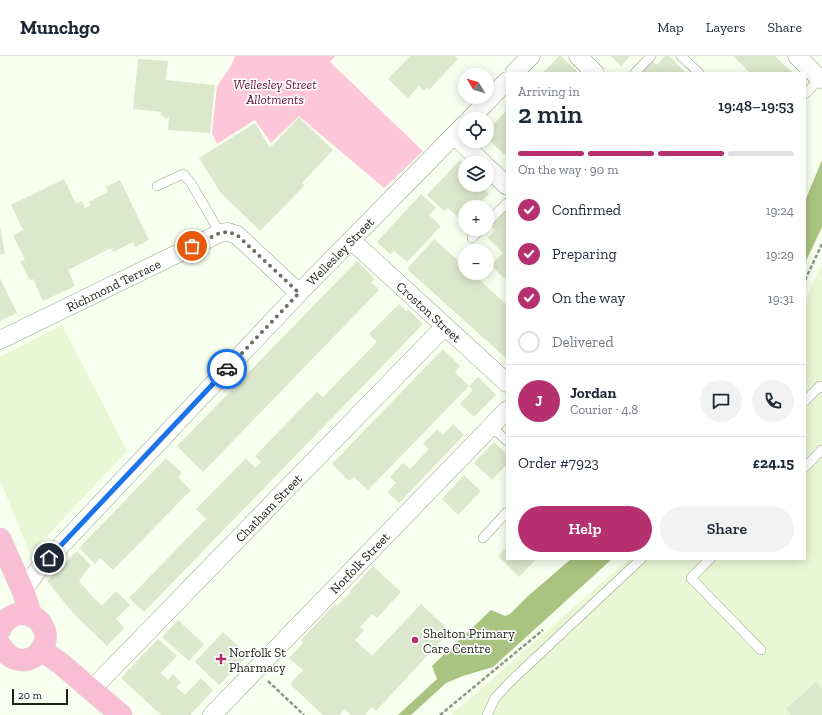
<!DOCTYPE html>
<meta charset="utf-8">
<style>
body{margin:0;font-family:"Zilla Slab",serif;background:#f2f2f3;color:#1f2937;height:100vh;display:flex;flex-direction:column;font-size:15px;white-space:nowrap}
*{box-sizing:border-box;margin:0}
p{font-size:13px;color:#747a83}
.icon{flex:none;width:22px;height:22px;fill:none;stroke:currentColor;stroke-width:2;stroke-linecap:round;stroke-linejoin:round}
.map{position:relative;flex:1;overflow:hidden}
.sheet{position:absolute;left:506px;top:16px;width:300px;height:488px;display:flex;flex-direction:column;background:#fff;border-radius:0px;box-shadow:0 2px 10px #0003}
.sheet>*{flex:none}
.needle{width:26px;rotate:308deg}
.fabs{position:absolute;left:458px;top:12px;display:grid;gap:8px}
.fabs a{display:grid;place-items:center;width:36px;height:36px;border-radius:50%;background:#fff;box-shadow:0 2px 10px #0003;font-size:20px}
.scale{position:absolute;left:12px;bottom:10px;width:56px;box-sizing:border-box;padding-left:4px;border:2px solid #1e2218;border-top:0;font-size:11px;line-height:14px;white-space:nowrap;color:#1e2218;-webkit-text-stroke:3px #fff;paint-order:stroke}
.pin{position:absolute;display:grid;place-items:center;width:34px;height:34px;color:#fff;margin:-17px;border:2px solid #fff;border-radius:50%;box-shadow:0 1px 4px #0007}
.courier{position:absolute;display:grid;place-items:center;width:40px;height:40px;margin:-20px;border:3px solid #1a73e8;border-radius:50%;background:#fff;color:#222;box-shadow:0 1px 5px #0007}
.summary em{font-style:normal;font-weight:600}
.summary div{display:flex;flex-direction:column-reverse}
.summary{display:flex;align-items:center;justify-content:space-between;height:68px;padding:0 12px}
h1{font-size:26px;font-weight:600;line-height:30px}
.bar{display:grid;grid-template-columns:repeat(4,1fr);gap:6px 4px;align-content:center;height:48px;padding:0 12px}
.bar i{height:5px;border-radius:3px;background:#e0e1e3}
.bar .current{background:#b62f6f}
.bar p{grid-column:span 4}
.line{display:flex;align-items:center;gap:10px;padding:0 12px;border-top:1px solid #e0e1e3}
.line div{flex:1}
.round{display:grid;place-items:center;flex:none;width:42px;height:42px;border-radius:21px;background:#f2f2f3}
ol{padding:0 12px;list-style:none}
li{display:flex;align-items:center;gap:12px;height:44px}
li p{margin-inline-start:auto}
li .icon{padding:4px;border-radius:50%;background:#b62f6f;color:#fff;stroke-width:4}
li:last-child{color:#747a83}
li i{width:22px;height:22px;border:2px solid #e0e1e3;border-radius:50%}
.primary-button{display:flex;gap:8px;margin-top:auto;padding:8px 12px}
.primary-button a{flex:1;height:46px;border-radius:24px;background:#b62f6f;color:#fff;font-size:16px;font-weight:600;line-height:46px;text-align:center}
.primary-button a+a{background:#f2f2f3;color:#1f2937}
header{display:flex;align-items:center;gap:24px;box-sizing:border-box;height:56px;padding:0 20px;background:#fff;border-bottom:1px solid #e0e1e3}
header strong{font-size:19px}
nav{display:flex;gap:22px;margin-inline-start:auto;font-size:14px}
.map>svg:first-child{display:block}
.built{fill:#e8f7d4}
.green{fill:#fdc7d9}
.water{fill:#a9c380}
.building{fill:#dce8cd}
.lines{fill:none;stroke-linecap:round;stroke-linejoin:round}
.service-casing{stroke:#99a38a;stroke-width:10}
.minor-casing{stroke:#99a38a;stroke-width:19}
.primary-casing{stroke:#e4e4e3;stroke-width:23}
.path{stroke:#919688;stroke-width:2.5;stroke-dasharray:4 2;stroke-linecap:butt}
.service{stroke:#fff;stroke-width:9}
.minor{stroke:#fff;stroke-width:18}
.primary{stroke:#f8bfd4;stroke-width:22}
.done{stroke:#6a6f63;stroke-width:4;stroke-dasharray:0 7.2}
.route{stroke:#1a73e8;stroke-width:5}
.poi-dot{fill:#b62f6f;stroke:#fff;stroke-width:1.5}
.labels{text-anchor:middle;stroke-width:3.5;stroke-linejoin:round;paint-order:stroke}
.park-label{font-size:13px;font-style:italic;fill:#67123c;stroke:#fff}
.street-label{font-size:13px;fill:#1e2218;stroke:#fff}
.poi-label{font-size:13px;fill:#1e2218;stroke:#fff;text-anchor:start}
</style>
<header>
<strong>Munchgo</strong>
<nav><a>Map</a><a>Layers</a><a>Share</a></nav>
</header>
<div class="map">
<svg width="822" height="659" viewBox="0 0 822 659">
<rect width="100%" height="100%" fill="#f8ffee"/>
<g class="built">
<path d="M822 208V659H451L629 503H805V245Z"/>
<path d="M62 269 127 395 30 498 0 424V301Z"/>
</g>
<path class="green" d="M235 0H335L330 6 423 95 384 132 299 60 271 87 255 64 217 88 212 77 217 30 231 10Z"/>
<g class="water">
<path d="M822 104V171L805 207V145Z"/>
<path d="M571 503H612L493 611 463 620 446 627 411 659H398L437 623 432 610 491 554 505 560 510 558 528 540Z"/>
</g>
<g class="building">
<path d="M410 0H456L455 1 458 3 429 34 427 32 424 35 419 30 408 42 388 23Z"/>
<path d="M559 0H561L579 17H543Z"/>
<path d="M611 0H630L621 10Z"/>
<path d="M665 0H669L686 17H641L653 5 657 9Z"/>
<path d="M733 0H775L793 17H750Z"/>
<path d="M138 3 168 5 166 24 215 29 210 77 168 74 169 60 166 63 160 58 162 56 133 53Z"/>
<path d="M507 54V97L505 99 487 82V75Z"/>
<path d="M299 61 333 94 302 127 305 129 260 175 220 136 199 102 255 67 270 92Z"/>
<path d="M460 104 465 108V129H480L489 138 476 151H465V163L463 166 448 152 444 155 427 139Z"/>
<path d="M64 123 76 148 82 145 85 152 91 149 89 146 108 136 106 131 120 124 149 184 135 191 133 186 113 196 111 192 68 214 75 230 43 245 33 223 30 224 20 206 25 203 13 179 23 174 11 149Z"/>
<path d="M421 138 436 152 429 159 441 170 407 206 394 195 390 198 377 186Z"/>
<path d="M507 154V225L491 209 503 197 488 182 495 174 491 170Z"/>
<path d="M0 171 5 198H0Z"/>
<path d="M434 183 465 211V217H472L507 249V303L407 213Z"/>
<path d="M357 205 375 223 371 226 379 234 203 416 177 390Z"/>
<path d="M0 222 17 257 0 265Z"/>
<path d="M399 248 407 256 408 253 423 268 144 556 129 542 206 463 196 453 246 402 255 412 261 406 255 400 317 336 323 341 377 286 369 278Z"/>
<path d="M443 293 460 310 455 316 469 330 368 434 354 421 349 425 332 408Z"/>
<path d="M478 321 496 339 474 361 460 348 473 334 469 330Z"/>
<path d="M453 368 464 379 399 447 387 436 396 427 390 421 403 407 410 413 429 393 423 388 437 373 443 379Z"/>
<path d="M494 386 507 398V408L492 424 474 407Z"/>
<path d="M166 402 182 417 178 422 191 434 113 514 100 502 95 508 79 492Z"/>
<path d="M464 419 481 435 458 459 442 443Z"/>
<path d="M507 491V503H536L519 521 498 500Z"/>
<path d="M77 495 91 509 79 525 91 539 102 550 116 535 130 549 116 563 124 572 107 590 73 557 47 525Z"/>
<path d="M373 510 401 536 377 562 372 558 360 571 364 575 355 584 372 600 421 548 450 575 376 655 372 651 365 659H351L345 653 339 659H323L290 628 303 614 289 602 303 587 301 584 335 548 337 550 350 537 349 536Z"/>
<path d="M178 564 204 588 189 605 162 581Z"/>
<path d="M223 576 248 599 219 629 195 606Z"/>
<path d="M158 583 177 600 161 617 168 624 173 618 181 626 176 631 185 639 201 622 213 634 190 659H161L121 622Z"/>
<path d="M816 626 822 633V659H791L786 653Z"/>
</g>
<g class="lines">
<defs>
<g id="service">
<path d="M681 0 699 17"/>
<path d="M635 17 651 0"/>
<path d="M805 38 820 23"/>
<path d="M157 130 183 118 191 127 220 177"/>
<path d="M487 167 507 147"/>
<path d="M472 182 481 173"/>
<path d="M805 345 820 330 822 332"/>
<path d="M491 370 507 385"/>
<path d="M805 411 822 394"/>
<path d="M483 482 507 456"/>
<path d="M710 503 691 522 761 594"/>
<path d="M487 659 495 642 512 624 641 503"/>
</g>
<g id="minor">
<path d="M578 0 595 17"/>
<path d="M797 0 820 23"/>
<path d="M514 17 531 0"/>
<path d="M470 63 507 25"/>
<path d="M454 79 483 107"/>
<path d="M487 111 507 130"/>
<path id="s1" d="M351 184 507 327"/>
<path id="s2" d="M0 284 220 177 228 176 237 179 299 237"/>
<path id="s3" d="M23 535 38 514 299 237 465 68"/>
<path id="s4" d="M92 633 445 270"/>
<path id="s5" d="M212 659 507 354"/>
</g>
<g id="primary">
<path d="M0 483 23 535 31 559"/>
<path d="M0 573C4 565 11 558 21 558 28 558 35 560 40 566 60 592 20 623 0 589"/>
<path d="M41 594 60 607 121 659"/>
</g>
</defs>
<use href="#service" class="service-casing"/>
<use href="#minor" class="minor-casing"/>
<use href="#primary" class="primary-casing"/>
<g class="path">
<path d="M805 224 822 188"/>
<path d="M268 625 304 659"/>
<path d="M440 659 543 574"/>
</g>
<use href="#service" class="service"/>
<use href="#minor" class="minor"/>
<use href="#primary" class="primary"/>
</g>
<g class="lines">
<path class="done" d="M192 190 220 177 228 176 237 179 299 237 227 313"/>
<path class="route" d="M49 502 227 313"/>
</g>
<g class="poi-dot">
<circle cx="415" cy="584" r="4"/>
<path d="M219 597h4v4h4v4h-4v4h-4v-4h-4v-4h4z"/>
</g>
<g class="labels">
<g class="park-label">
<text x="275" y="33">Wellesley Street<tspan x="275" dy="15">Allotments</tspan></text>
</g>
<g class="street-label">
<text dy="5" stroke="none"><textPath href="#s3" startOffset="465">Wellesley Street</textPath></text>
<text dy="5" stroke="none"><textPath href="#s2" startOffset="126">Richmond Terrace</textPath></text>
<text dy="5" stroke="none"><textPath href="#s1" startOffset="106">Croston Street</textPath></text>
<text dy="5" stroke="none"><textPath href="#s4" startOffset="253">Chatham Street</textPath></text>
<text dy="5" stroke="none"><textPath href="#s5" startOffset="212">Norfolk Street</textPath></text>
</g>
<g class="poi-label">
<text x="423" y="582">Shelton Primary<tspan x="423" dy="15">Care Centre</tspan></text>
<text x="229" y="601">Norfolk St<tspan x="229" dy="15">Pharmacy</tspan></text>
</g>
</g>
</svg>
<div class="fabs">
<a><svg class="needle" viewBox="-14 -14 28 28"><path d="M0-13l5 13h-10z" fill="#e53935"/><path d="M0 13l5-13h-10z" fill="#747a83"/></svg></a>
<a><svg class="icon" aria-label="locate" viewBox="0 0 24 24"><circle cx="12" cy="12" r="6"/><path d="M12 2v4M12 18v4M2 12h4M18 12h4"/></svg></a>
<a><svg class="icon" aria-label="layers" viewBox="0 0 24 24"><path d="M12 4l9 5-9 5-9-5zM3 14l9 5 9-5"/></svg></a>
<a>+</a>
<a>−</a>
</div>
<div class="scale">20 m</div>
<div class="pin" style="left:192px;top:190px;background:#ea580c"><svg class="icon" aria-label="bag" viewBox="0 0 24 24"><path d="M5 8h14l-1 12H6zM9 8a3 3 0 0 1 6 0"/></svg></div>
<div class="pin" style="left:49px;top:502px;background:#1f2937"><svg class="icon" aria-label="home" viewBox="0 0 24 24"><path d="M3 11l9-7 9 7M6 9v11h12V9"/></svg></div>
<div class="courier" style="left:227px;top:313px"><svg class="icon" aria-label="car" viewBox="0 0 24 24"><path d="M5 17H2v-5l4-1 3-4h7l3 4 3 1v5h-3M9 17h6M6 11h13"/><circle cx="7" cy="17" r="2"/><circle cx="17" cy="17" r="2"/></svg></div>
<section class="sheet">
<div class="summary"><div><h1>2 min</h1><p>Arriving in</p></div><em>19:48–19:53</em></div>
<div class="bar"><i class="current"></i><i class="current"></i><i class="current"></i><i></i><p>On the way · 90 m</p></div>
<ol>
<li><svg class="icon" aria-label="check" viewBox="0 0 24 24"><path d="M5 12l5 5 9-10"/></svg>Confirmed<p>19:24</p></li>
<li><svg class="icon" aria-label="check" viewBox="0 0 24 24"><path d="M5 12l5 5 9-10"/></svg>Preparing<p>19:29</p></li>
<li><svg class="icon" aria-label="check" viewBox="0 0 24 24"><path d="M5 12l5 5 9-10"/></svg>On the way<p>19:31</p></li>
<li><i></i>Delivered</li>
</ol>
<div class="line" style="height:72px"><b class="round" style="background:#b62f6f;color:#fff">J</b><div><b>Jordan</b><p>Courier · 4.8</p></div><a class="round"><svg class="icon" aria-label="chat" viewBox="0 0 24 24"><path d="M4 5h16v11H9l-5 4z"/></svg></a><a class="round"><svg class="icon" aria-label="phone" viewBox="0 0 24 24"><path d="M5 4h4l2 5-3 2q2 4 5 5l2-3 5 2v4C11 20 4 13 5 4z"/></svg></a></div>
<div class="line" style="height:52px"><div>Order #7923</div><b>£24.15</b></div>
<div class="primary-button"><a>Help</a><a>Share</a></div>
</section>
</div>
